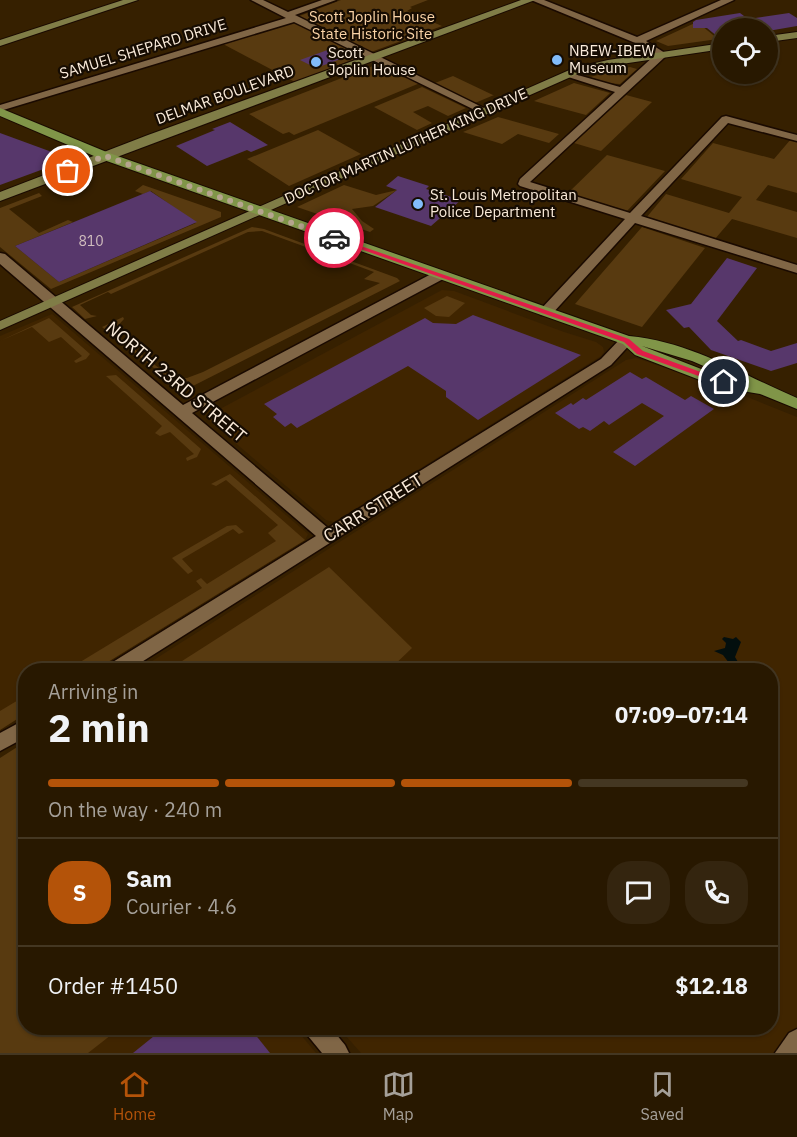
<!DOCTYPE html>
<meta charset="utf-8">
<style>
body{margin:0;font-family:"IBM Plex Sans",sans-serif;background:#34250f;color:#f1f3f6;height:100vh;display:flex;flex-direction:column;font-size:22px;white-space:nowrap}
*{box-sizing:border-box;margin:0}
p{font-size:20px;color:#a5a099}
.icon{flex:none;width:33px;height:33px;fill:none;stroke:currentColor;stroke-width:2;stroke-linecap:round;stroke-linejoin:round}
.map{position:relative;flex:1;overflow:hidden}
.drawer{position:absolute;left:18px;top:663px;width:760px;height:372px;display:flex;flex-direction:column;background:#281800;border-radius:24px;box-shadow:0 2px 4px #0004,0 0 0 2px #443722}
.drawer>*{flex:none}
.fabs{position:absolute;left:712px;top:18px;display:grid;gap:12px}
.fabs a{display:grid;place-items:center;width:66px;height:66px;border-radius:50%;background:#281800;box-shadow:0 2px 4px #0004,0 0 0 2px #443722;font-size:30px}
.pin{position:absolute;display:grid;place-items:center;width:51px;height:51px;color:#fff;margin:-26px;border:3px solid #fff;border-radius:50%;box-shadow:0 2px 6px #0007}
.courier{position:absolute;display:grid;place-items:center;width:60px;height:60px;margin:-30px;border:4px solid #e11d48;border-radius:50%;background:#fff;color:#222;box-shadow:0 2px 8px #0007}
.summary em{font-style:normal;font-weight:700}
.summary div{display:flex;flex-direction:column-reverse}
.summary{display:flex;align-items:center;justify-content:space-between;height:102px;padding:0 30px}
h1{font-size:39px;font-weight:700;line-height:45px}
.bar{display:grid;grid-template-columns:repeat(4,1fr);gap:9px 6px;align-content:center;height:72px;padding:0 30px}
.bar i{height:8px;border-radius:4px;background:#443722}
.bar .selected{background:#b45309}
.bar p{grid-column:span 4}
.line{display:flex;align-items:center;gap:15px;padding:0 30px;border-top:2px solid #443722}
.line div{flex:1}
.round{display:grid;place-items:center;flex:none;width:63px;height:63px;border-radius:24px;background:#34250f}
.dock{display:flex;justify-content:space-around;align-items:center;height:84px;border-top:2px solid #443722;background:#281800;font-size:16px;color:#a5a099}
.dock a{display:grid;justify-items:center;gap:3px}
.dock .selected{color:#b45309}
.map>svg:first-child{display:block}
.built{fill:#402500}
.green{fill:#583a10}
.water{fill:#030f0e}
.building{fill:#57376b}
.lines{fill:none;stroke-linecap:round;stroke-linejoin:round}
.street-casing{stroke:#1a0a00;stroke-width:3}
.secondary-casing{stroke:#1a0a00;stroke-width:2}
.primary-casing{stroke:#1a0a00;stroke-width:2}
.street{fill:#806646;fill-rule:evenodd}
.secondary{fill:#807d47;fill-rule:evenodd}
.primary{fill:#809548;fill-rule:evenodd}
.route{fill:#e11d48}
.done{stroke:#b5a48e;stroke-width:6;stroke-dasharray:0 10.8}
.poi-dot{fill:#82bcfa;stroke:#160c02;stroke-width:2}
.labels{text-anchor:middle;stroke-width:4.5;stroke-linejoin:round;paint-order:stroke}
.far-number-label{font-size:14px;fill:#d1bebe}
.far-park-label{font-size:15px;fill:#fad3a6;stroke:#160c02}
.far-street-label{font-size:15px;fill:#faebda;stroke:#160c02}
.far-poi-label{font-size:15px;fill:#faebda;stroke:#160c02;text-anchor:start}
.street-label{font-size:18px;fill:#faebda;stroke:#160c02}
</style>
<div class="map">
<svg width="797" height="1053" viewBox="0 0 797 1053">
<rect width="100%" height="100%" fill="#362000"/>
<g class="built">
<path d="M442 290 454 291 564 332 596 342 603 347 604 352 601 356 334 522 326 520 205 417Z"/>
<path d="M52 314 308 534 305 540 95 670H26L25 714 0 730V336Z"/>
<path d="M636 358 725 388 797 417V1053H361L339 1028H771V670H138L626 360Z"/>
<path d="M100 1028H295L316 1053H67Z"/>
</g>
<g class="green">
<path d="M341 0H428L410 7 412 8 407 11 442 26 371 52 297 17Z"/>
<path d="M295 22 361 54 362 56 295 82 223 44Z"/>
<path d="M697 22 718 39 668 46 656 41Z"/>
<path d="M378 64 420 83 294 135 289 132 283 134 249 114Z"/>
<path d="M630 67 637 69 620 84 603 83 590 77Z"/>
<path d="M453 76 493 95H494L475 103 435 83Z"/>
<path d="M574 83 610 93 586 115 534 101Z"/>
<path d="M422 87 466 108 448 116 428 106 413 112 432 123 417 130 374 107Z"/>
<path d="M626 95 652 102 601 151 574 143Z"/>
<path d="M498 117 559 134 549 143 518 134 502 144 463 132Z"/>
<path d="M318 130 361 154 289 186 247 159Z"/>
<path d="M791 139 797 140V193L768 185 756 200 797 212V238L732 219 715 239 646 218 666 194 729 213 742 197 681 179 713 143 774 159Z"/>
<path d="M607 155 665 171 627 211 567 194Z"/>
<path d="M143 185 221 212V217L51 289 0 247V208L39 193 42 196 9 209 39 233 68 220 73 222 15 246 59 282 196 223 151 191 143 194 135 191Z"/>
<path d="M344 185 376 195 397 190 373 206 352 209 362 221 374 229 370 232 297 207Z"/>
<path d="M252 227 264 229 397 278 400 281 183 391 102 327 123 317 124 319 112 332 172 378H187L203 372 380 283 364 279 374 272 262 231 248 232 111 294 108 292 80 305 91 315 97 316 85 319 72 307Z"/>
<path d="M642 227 705 248 642 327 575 304Z"/>
<path d="M447 296 465 303 449 317 436 316 424 308Z"/>
<path d="M49 318 90 354 86 359 76 363 74 361 82 356 61 337 49 342 32 327 0 341Z"/>
<path d="M116 375 201 449 197 457 187 461 186 458 194 454 170 432 160 436 155 433 162 426 106 376Z"/>
<path d="M230 474 305 540 95 670H67L202 588 196 581 201 578 207 584 276 541 268 533 278 525 226 480 216 486 211 484Z"/>
<path d="M236 525 244 532 239 534 233 529 182 559 193 571 188 574 172 558 227 526Z"/>
<path d="M329 567 412 648 389 670H168Z"/>
<path d="M25 696V714L0 730V711Z"/>
<path d="M25 742 26 1028H120L88 1053H0V758Z"/>
</g>
<path class="water" d="M724 637 733 639 736 637 741 642 735 657 738 662 729 663 723 655 714 651 725 648 726 643 722 639Z"/>
<g class="building">
<path d="M740 13 748 19 789 13 797 18V26L768 31V28H723V41L707 28H693V22L696 20Z"/>
<path d="M333 48 349 56 316 68 300 60Z"/>
<path d="M230 122 268 145 251 152 247 150 207 166 176 146 215 130 212 129Z"/>
<path d="M0 133 71 159 0 185Z"/>
<path d="M398 176 429 186 426 189 461 200 431 226 375 207 397 190 386 186Z"/>
<path d="M150 191 197 222 59 282 15 246Z"/>
<path d="M727 258 757 268 717 321 738 341 741 340 771 351 797 343V363L771 371 711 350 689 327 684 328 666 310 691 304Z"/>
<path d="M473 315 581 355 478 420 446 397V391L408 366 297 428 291 423 285 427 273 417 277 414 264 404 425 318 433 323 456 324Z"/>
<path d="M630 372 642 379 646 377 685 400 691 396 714 409 635 466 613 452 664 416 642 403 609 425 604 421 590 431 583 427 579 429 555 413 571 403 573 405 583 398 586 400Z"/>
<path d="M164 1028H250L270 1053H133Z"/>
</g>
<g class="lines">
<defs>
<g id="street">
<path d="M251 0H263L288 12 322 0H336L295 15 490 111 485 114 481 113 294 22 0 111V105L286 18Z"/>
<path d="M531 0H544L637 37 721 0H734L646 41 665 53V57L530 182 630 213 722 117 726 116 797 135V141L728 123 641 216 797 265V273L635 223 551 315H541L539 312 541 309 625 219 520 186 518 184 520 179 615 92 562 75 567 72 620 87 655 55 645 47Z"/>
<path d="M0 253 5 254 183 405 435 272H445L446 275 445 278 192 413 328 528 601 359 622 337H632L634 340 611 365 129 670H106L108 665 316 536 0 264Z"/>
<path d="M26 719V737L0 751V733Z"/>
<path d="M304 1028H331L345 1045 349 1053H322L308 1036Z"/>
<path d="M797 1029V1053H775L789 1033Z"/>
</g>
<g id="secondary">
<path d="M123 0H138L0 46V40Z"/>
<path d="M521 0H535L0 201V192L148 135Z"/>
<path d="M797 32V38L768 42V36Z"/>
<path d="M723 43V49L608 66 582 72 0 330V321L574 68 608 60Z"/>
</g>
<path id="primary" d="M0 108 109 153 629 336C692 342 740 374 797 398V409L760 394 718 387 635 355 623 344 101 159 0 116ZM642 346 692 361 736 380 727 379Z"/>
</defs>
<use href="#street" class="street-casing"/>
<use href="#secondary" class="secondary-casing"/>
<use href="#primary" class="primary-casing"/>
<use href="#street" class="street"/>
<use href="#secondary" class="secondary"/>
<use href="#primary" class="primary"/>
</g>
<path class="route" d="M332 236 629 339 643 351 728 382 721 384 637 354 624 342 332 239Z"/>
<g class="lines">
<path class="done" d="M68 171 105 156 334 238"/>
</g>
<g class="poi-dot">
<circle cx="557" cy="60" r="6"/>
<circle cx="316" cy="62" r="6"/>
<circle cx="418" cy="204" r="6"/>
</g>
<g class="labels">
<g class="far-number-label">
<text x="91" y="246">810</text>
</g>
<g class="far-park-label">
<text x="372" y="22">Scott Joplin House<tspan x="372" dy="17">State Historic Site</tspan></text>
</g>
<g class="far-street-label">
<text transform="translate(143 49) rotate(-17)" y="5">SAMUEL SHEPARD DRIVE</text>
<text transform="translate(225 95) rotate(-20)" y="5">DELMAR BOULEVARD</text>
<text transform="translate(406 146) rotate(-24)" y="5">DOCTOR MARTIN LUTHER KING DRIVE</text>
</g>
<g class="far-poi-label">
<text x="569" y="56">NBEW-IBEW<tspan x="569" dy="17">Museum</tspan></text>
<text x="328" y="58">Scott<tspan x="328" dy="17">Joplin House</tspan></text>
<text x="430" y="200">St. Louis Metropolitan<tspan x="430" dy="17">Police Department</tspan></text>
</g>
<g class="street-label">
<text transform="translate(176 382) rotate(40)" y="6">NORTH 23RD STREET</text>
<text transform="translate(373 508) rotate(-32)" y="6">CARR STREET</text>
</g>
</g>
</svg>
<div class="fabs">
<a><svg class="icon" aria-label="locate" viewBox="0 0 24 24"><circle cx="12" cy="12" r="6"/><path d="M12 2v4M12 18v4M2 12h4M18 12h4"/></svg></a>
</div>
<div class="pin" style="left:68px;top:171px;background:#ea580c"><svg class="icon" aria-label="bag" viewBox="0 0 24 24"><path d="M5 8h14l-1 12H6zM9 8a3 3 0 0 1 6 0"/></svg></div>
<div class="pin" style="left:724px;top:382px;background:#1f2937"><svg class="icon" aria-label="home" viewBox="0 0 24 24"><path d="M3 11l9-7 9 7M6 9v11h12V9"/></svg></div>
<div class="courier" style="left:334px;top:238px"><svg class="icon" aria-label="car" viewBox="0 0 24 24"><path d="M5 17H2v-5l4-1 3-4h7l3 4 3 1v5h-3M9 17h6M6 11h13"/><circle cx="7" cy="17" r="2"/><circle cx="17" cy="17" r="2"/></svg></div>
<section class="drawer">
<div class="summary"><div><h1>2 min</h1><p>Arriving in</p></div><em>07:09–07:14</em></div>
<div class="bar"><i class="selected"></i><i class="selected"></i><i class="selected"></i><i></i><p>On the way · 240 m</p></div>
<div class="line" style="height:108px"><b class="round" style="background:#b45309;color:#fff">S</b><div><b>Sam</b><p>Courier · 4.6</p></div><a class="round"><svg class="icon" aria-label="chat" viewBox="0 0 24 24"><path d="M4 5h16v11H9l-5 4z"/></svg></a><a class="round"><svg class="icon" aria-label="phone" viewBox="0 0 24 24"><path d="M5 4h4l2 5-3 2q2 4 5 5l2-3 5 2v4C11 20 4 13 5 4z"/></svg></a></div>
<div class="line" style="height:78px"><div>Order #1450</div><b>$12.18</b></div>
</section>
</div>
<nav class="dock">
<a class="selected"><svg class="icon" aria-label="home" viewBox="0 0 24 24"><path d="M3 11l9-7 9 7M6 9v11h12V9"/></svg>Home</a>
<a><svg class="icon" aria-label="map" viewBox="0 0 24 24"><path d="M3 6l6-2 6 2 6-2v14l-6 2-6-2-6 2zM9 4v14M15 6v14"/></svg>Map</a>
<a><svg class="icon" aria-label="saved" viewBox="0 0 24 24"><path d="M7 4h10v16l-5-4-5 4z"/></svg>Saved</a>
</nav>
